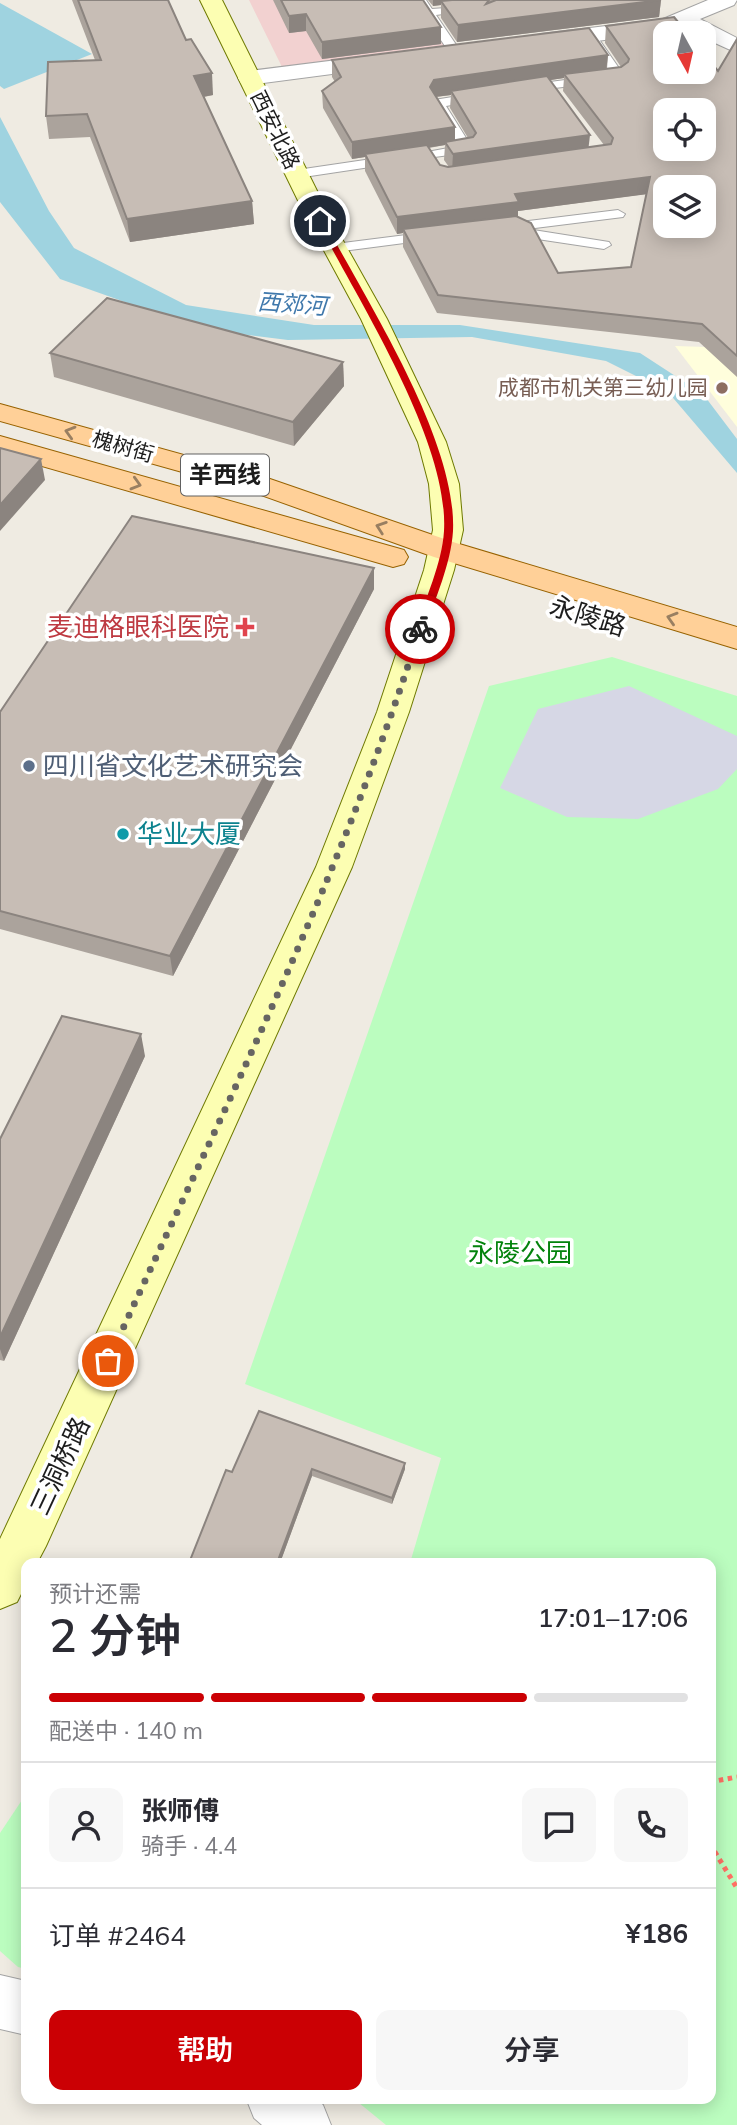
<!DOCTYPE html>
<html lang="zh">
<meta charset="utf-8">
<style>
body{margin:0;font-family:Mulish,"Noto Sans SC",sans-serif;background:#f7f7f7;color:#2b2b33;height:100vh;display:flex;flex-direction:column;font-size:26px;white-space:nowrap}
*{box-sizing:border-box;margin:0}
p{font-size:23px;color:#7c7c81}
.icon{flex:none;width:38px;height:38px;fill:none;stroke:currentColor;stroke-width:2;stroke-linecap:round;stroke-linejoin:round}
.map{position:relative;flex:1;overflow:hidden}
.panel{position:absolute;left:21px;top:1558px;width:695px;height:546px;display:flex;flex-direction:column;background:#fff;border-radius:14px;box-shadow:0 4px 18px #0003}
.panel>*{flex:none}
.needle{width:46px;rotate:172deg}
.fabs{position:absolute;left:653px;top:21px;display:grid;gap:14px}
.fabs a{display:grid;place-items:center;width:63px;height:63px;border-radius:14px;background:#fff;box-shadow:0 4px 18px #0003;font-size:35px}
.pin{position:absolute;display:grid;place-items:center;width:60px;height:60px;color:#fff;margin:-30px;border:4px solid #fff;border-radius:50%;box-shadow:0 2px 7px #0007}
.courier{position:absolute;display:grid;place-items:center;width:70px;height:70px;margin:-35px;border:5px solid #cb0004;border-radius:50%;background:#fff;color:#222;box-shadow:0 2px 9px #0007}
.headline em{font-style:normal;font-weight:600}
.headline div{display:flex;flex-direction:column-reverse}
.headline{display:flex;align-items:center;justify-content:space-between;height:119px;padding:0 28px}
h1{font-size:46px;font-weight:600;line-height:52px}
.bar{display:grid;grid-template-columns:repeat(4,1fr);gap:10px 7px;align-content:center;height:84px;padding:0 28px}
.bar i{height:9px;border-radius:5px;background:#e1e1e2}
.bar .current{background:#cb0004}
.bar p{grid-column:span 4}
.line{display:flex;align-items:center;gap:18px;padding:0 28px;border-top:2px solid #e1e1e2}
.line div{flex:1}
.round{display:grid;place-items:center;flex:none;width:74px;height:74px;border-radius:14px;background:#f7f7f7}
.action{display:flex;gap:14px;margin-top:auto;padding:14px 28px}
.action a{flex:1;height:80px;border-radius:14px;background:#cb0004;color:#fff;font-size:28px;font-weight:600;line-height:80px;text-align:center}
.action a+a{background:#f7f7f7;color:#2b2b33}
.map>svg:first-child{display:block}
.commercial{fill:#f2d1d0}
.education{fill:#fffedc}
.park{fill:#bbfdbf}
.plaza{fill:#d6d7e5}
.water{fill:#9fd3e0}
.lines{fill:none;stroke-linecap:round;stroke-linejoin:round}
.lane-casing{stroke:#a4a4a4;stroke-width:2}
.street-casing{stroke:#a4a4a4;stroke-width:2}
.secondary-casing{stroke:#6e7900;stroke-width:2}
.primary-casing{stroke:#976200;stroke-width:2}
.path{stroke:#ff7064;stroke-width:5;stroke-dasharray:4.5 4.5;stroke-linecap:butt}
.lane{fill:#fff;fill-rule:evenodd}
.street{fill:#fff;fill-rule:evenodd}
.secondary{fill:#fcfeb2;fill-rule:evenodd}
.primary{fill:#ffd098;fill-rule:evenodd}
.wall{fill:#aba39c;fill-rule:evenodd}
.shaded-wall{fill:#8b847f}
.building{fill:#c7bdb5;stroke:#8b847f;stroke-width:2;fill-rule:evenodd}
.oneway{stroke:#997f61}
.route{fill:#cb0004}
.done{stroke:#666562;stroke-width:7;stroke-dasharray:0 12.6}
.education-dot{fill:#8d6e63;stroke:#fff;stroke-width:2.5}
.health-dot{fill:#e0444e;stroke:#fff;stroke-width:2.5}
.service-dot{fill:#5c6f8a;stroke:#fff;stroke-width:2.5}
.culture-dot{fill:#0f9aa8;stroke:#fff;stroke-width:2.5}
.labels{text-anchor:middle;stroke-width:7;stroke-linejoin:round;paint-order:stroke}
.far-street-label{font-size:21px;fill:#1d1d1d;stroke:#fff}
.far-education-label{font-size:21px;fill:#785e54;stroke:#fff;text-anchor:end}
.far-water-label{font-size:23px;font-style:italic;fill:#4079ac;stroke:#fff}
.shield{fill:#fff;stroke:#616161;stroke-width:2}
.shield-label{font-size:24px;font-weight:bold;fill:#1d1d1d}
.street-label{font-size:26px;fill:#1d1d1d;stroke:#fff}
.health-label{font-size:26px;fill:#be3a42;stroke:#fff;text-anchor:end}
.service-label{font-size:26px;fill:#4e5e75;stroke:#fff;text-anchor:start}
.culture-label{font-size:26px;fill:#0d838f;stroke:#fff;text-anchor:start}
.park-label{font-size:26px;fill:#03830c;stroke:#fff}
</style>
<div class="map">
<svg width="737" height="2125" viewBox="0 0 737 2125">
<rect width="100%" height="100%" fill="#efebe2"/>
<path class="commercial" d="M249 0H414L446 48 283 69Z"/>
<path class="education" d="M675 346 737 348V427Z"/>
<g class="park">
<path d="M612 657 737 696V2125H386L353 2098H710V1563H410L441 1458 245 1384 489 686Z"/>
<path d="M26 1794V1969L18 1967 0 1951V1833Z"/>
</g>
<path class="plaza" d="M629 686 737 736V769L718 789 638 819 567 817 500 788 538 709Z"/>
<g class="water">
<path d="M0 3 92 54 4 89 0 86Z"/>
<path d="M0 117 49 211 74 248 186 305 314 325H460L640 353 703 394 737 439V473L668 392 606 361 472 337 288 340 201 329 60 279 0 202Z"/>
</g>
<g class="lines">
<defs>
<g id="lane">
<path d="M414 0H426L432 9 472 6V10L436 15 461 52 459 55H451Z"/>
<path d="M592 34 596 35 623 74V80L546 89V83L550 82 611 74 586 38Z"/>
<path d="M477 93 483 97 481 100 446 106 473 149 472 152 427 158V152L459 146 432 103 434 100Z"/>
<path d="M392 156 399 160 397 163 297 178 290 174 297 170Z"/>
<path d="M618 210 625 214 623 217 527 229 609 242 611 245 604 249 524 237 519 236V230L504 232 497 228 504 224Z"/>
<path d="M430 232 435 233V239L335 252 328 248 335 244Z"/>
</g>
<g id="street">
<path d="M708 0H737L734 5 700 19 737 38V53L704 38V33H694L681 27 668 32 541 48 533 46 530 41 533 36 541 34 663 19Z"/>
<path d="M385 54 393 56 396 61 393 66 249 85 241 83 238 78 241 73 249 71Z"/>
<path d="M0 1975 26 1981V2035L0 2029Z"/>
<path d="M246 2098H315L323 2105 331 2125H262L254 2118Z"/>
</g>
<path id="secondary" d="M200 0H222L332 221 387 319 446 442 459 484 463 530 454 570 409 712 352 867 46 1546 37 1563H26V1584L17 1602 0 1609V1539L316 867 377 712 424 570 433 530 429 484 418 442 361 319 308 221Z"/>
<g id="primary">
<path d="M0 404 270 479 456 543 737 627V649L434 557 250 491 0 421Z"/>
<path d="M0 436 404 550 408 557 404 564 393 567 0 454Z"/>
</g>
</defs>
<use href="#lane" class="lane-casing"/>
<use href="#street" class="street-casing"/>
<use href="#secondary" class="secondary-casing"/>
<use href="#primary" class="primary-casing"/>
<g class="path">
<path d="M710 1782 737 1777"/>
<path d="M710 1844 737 1888"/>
</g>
<use href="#lane" class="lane"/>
<use href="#street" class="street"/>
<use href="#secondary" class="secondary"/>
<use href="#primary" class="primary"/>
</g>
<g class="wall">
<path d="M72 0H168L186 40 213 95 204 97 252 201 254 224 130 242 90 137 49 139 46 116 95 60Z"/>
<path d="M273 0H423L441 27V44L322 59 306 31 289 33Z"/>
<path d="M428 0H493V1L661 0 659 17 457 42 441 18V5L433 6Z"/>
<path d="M606 26 718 71 737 39V377L699 342 437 313 403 247V233L397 234 365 171V157L352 159 323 108 322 91 335 82 332 77V60L608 55 607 69 621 67 605 43ZM564 78 563 91 604 145 589 147 550 80ZM451 95 450 108 468 138 455 141 436 97ZM445 145 444 160 449 167 440 165 429 148ZM646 194 631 267 558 273 518 217V211Z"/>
<path d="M50 353 343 362 344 386 294 446 54 377Z"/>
<path d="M374 568V589L173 976 0 929V712Z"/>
<path d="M145 1056 4 1361 0 1360V1139Z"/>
<path d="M259 1411 405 1469 392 1504 312 1476 280 1563H189L232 1472Z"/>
</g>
<g class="shaded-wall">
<path d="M433 0H485L441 1V5L433 6Z"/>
<path d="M661 0 659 17 457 42 458 25Z"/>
<path d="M306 14V31L289 33V16Z"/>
<path d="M441 27V44L322 59V42Z"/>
<path d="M608 55 606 72 564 74V78L453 95 451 91V95L434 97 430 87 434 80Z"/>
<path d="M212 73 213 95 196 98 194 76Z"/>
<path d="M455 127V144L445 142V145L367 157 365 154V157L352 159V142Z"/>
<path d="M590 135 588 152 452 171 453 154Z"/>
<path d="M650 177 648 194 518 211V219L403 229V233L397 234V217L515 194Z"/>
<path d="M252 201 254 224 130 242 127 219Z"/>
<path d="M343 362 344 386 294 446 293 422Z"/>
<path d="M41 459 45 480 0 531V505Z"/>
<path d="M374 568V589L173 976 170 956Z"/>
<path d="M141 1034 145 1056 4 1361 0 1349V1337Z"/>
<path d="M405 1463V1469L392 1504V1498Z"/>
<path d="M312 1469V1476L280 1563H277Z"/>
</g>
<g class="building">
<path d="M78 0H168L186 40 191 39 212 73 194 76 252 201 127 219 87 114 46 116 48 62 101 60Z"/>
<path d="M281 0H423L441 27 322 42 306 14 289 16Z"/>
<path d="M452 0H489L486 4 496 0H661L458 25 441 1Z"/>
<path d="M674 17 687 33H665V72H704V53L718 71 737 39V356L702 324 438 295 403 229 516 216 531 223 558 273 631 267 650 177 515 194 519 202 397 217 365 154 427 145 440 165 448 167 611 144 613 138 564 74 621 67 628 62 629 59 606 26ZM665 110H704V149H665ZM665 187H704V226H665Z"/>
<path d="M589 28 608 55 434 80 430 87 455 127 352 142 322 91 341 77 332 60Z"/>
<path d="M547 76 590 135 453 154 445 142 473 137 476 133 451 91Z"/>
<path d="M107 298 343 362 293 422 50 353Z"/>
<path d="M0 448 41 459 0 505Z"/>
<path d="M132 516 374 568 170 956 0 911V712Z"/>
<path d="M62 1016 141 1034 0 1337V1139Z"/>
<path d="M259 1411 405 1463 392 1498 312 1469 277 1563H189L226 1470 232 1472Z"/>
</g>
<defs><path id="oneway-chevron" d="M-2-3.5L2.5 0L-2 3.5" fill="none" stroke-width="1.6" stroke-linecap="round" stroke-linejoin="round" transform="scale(1.75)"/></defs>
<g class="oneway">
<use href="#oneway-chevron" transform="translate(70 432) rotate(-164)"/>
<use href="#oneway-chevron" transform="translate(136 484) rotate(16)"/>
<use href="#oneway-chevron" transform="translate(381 527) rotate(-161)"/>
<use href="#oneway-chevron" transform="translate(672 618) rotate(-163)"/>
</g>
<path class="route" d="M320 219 324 221C367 302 457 440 453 531 451 564 435 599 425 629L420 632 416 629C425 599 442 564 444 531 449 441 359 302 317 221Z"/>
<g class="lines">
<path class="done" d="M108 1361C218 1120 340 882 420 629"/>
</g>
<circle class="education-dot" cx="722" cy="388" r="7"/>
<path class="health-dot" d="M241.5 616.5h7v7h7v7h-7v7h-7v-7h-7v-7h7z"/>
<circle class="service-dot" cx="29" cy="766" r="7"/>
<circle class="culture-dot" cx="123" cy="834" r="7"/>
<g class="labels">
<g class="far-street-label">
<text transform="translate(275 130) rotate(64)" y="7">西安北路</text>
<text transform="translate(123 447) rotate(16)" y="7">槐树街</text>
</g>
<g class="far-education-label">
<text x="708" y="395">成都市机关第三幼儿园</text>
</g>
<g class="far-water-label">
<text transform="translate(292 304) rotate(4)" y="8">西郊河</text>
</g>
<rect class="shield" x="181" y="454.5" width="88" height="41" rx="5"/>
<g class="shield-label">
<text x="225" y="483">羊西线</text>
</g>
<g class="street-label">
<text transform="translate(588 616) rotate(17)" y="9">永陵路</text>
<text transform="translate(60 1466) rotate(-65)" y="9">三洞桥路</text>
</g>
<g class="health-label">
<text x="229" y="636">麦迪格眼科医院</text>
</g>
<g class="service-label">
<text x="43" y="775">四川省文化艺术研究会</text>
</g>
<g class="culture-label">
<text x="137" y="843">华业大厦</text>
</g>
<g class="park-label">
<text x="520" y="1262">永陵公园</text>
</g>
</g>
</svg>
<div class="fabs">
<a><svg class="needle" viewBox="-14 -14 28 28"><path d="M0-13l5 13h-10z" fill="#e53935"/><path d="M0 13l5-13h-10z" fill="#7c7c81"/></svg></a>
<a><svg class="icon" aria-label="locate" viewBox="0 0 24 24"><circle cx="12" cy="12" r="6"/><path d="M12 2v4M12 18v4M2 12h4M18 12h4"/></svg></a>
<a><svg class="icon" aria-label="layers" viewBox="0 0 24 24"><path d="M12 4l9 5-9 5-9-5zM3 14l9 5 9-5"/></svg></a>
</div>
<div class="pin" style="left:108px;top:1361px;background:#ea580c"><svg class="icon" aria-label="bag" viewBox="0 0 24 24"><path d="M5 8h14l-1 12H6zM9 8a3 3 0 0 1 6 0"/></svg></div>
<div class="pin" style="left:320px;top:221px;background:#1f2937"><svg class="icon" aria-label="home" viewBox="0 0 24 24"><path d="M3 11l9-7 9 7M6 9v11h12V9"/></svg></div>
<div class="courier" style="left:420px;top:629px"><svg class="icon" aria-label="bike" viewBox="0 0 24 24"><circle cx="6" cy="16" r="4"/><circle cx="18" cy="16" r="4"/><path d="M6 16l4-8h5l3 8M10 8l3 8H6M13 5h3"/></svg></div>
<section class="panel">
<div class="headline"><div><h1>2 分钟</h1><p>预计还需</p></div><em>17:01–17:06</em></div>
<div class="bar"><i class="current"></i><i class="current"></i><i class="current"></i><i></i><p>配送中 · 140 m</p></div>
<div class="line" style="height:126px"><a class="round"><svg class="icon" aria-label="person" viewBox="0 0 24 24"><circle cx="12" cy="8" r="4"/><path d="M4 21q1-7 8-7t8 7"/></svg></a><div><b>张师傅</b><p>骑手 · 4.4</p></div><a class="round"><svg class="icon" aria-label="chat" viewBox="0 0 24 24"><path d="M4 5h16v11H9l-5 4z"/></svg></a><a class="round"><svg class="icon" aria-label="phone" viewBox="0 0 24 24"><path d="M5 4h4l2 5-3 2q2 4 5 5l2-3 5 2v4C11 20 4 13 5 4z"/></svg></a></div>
<div class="line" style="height:91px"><div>订单 #2464</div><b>¥186</b></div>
<div class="action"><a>帮助</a><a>分享</a></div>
</section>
</div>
